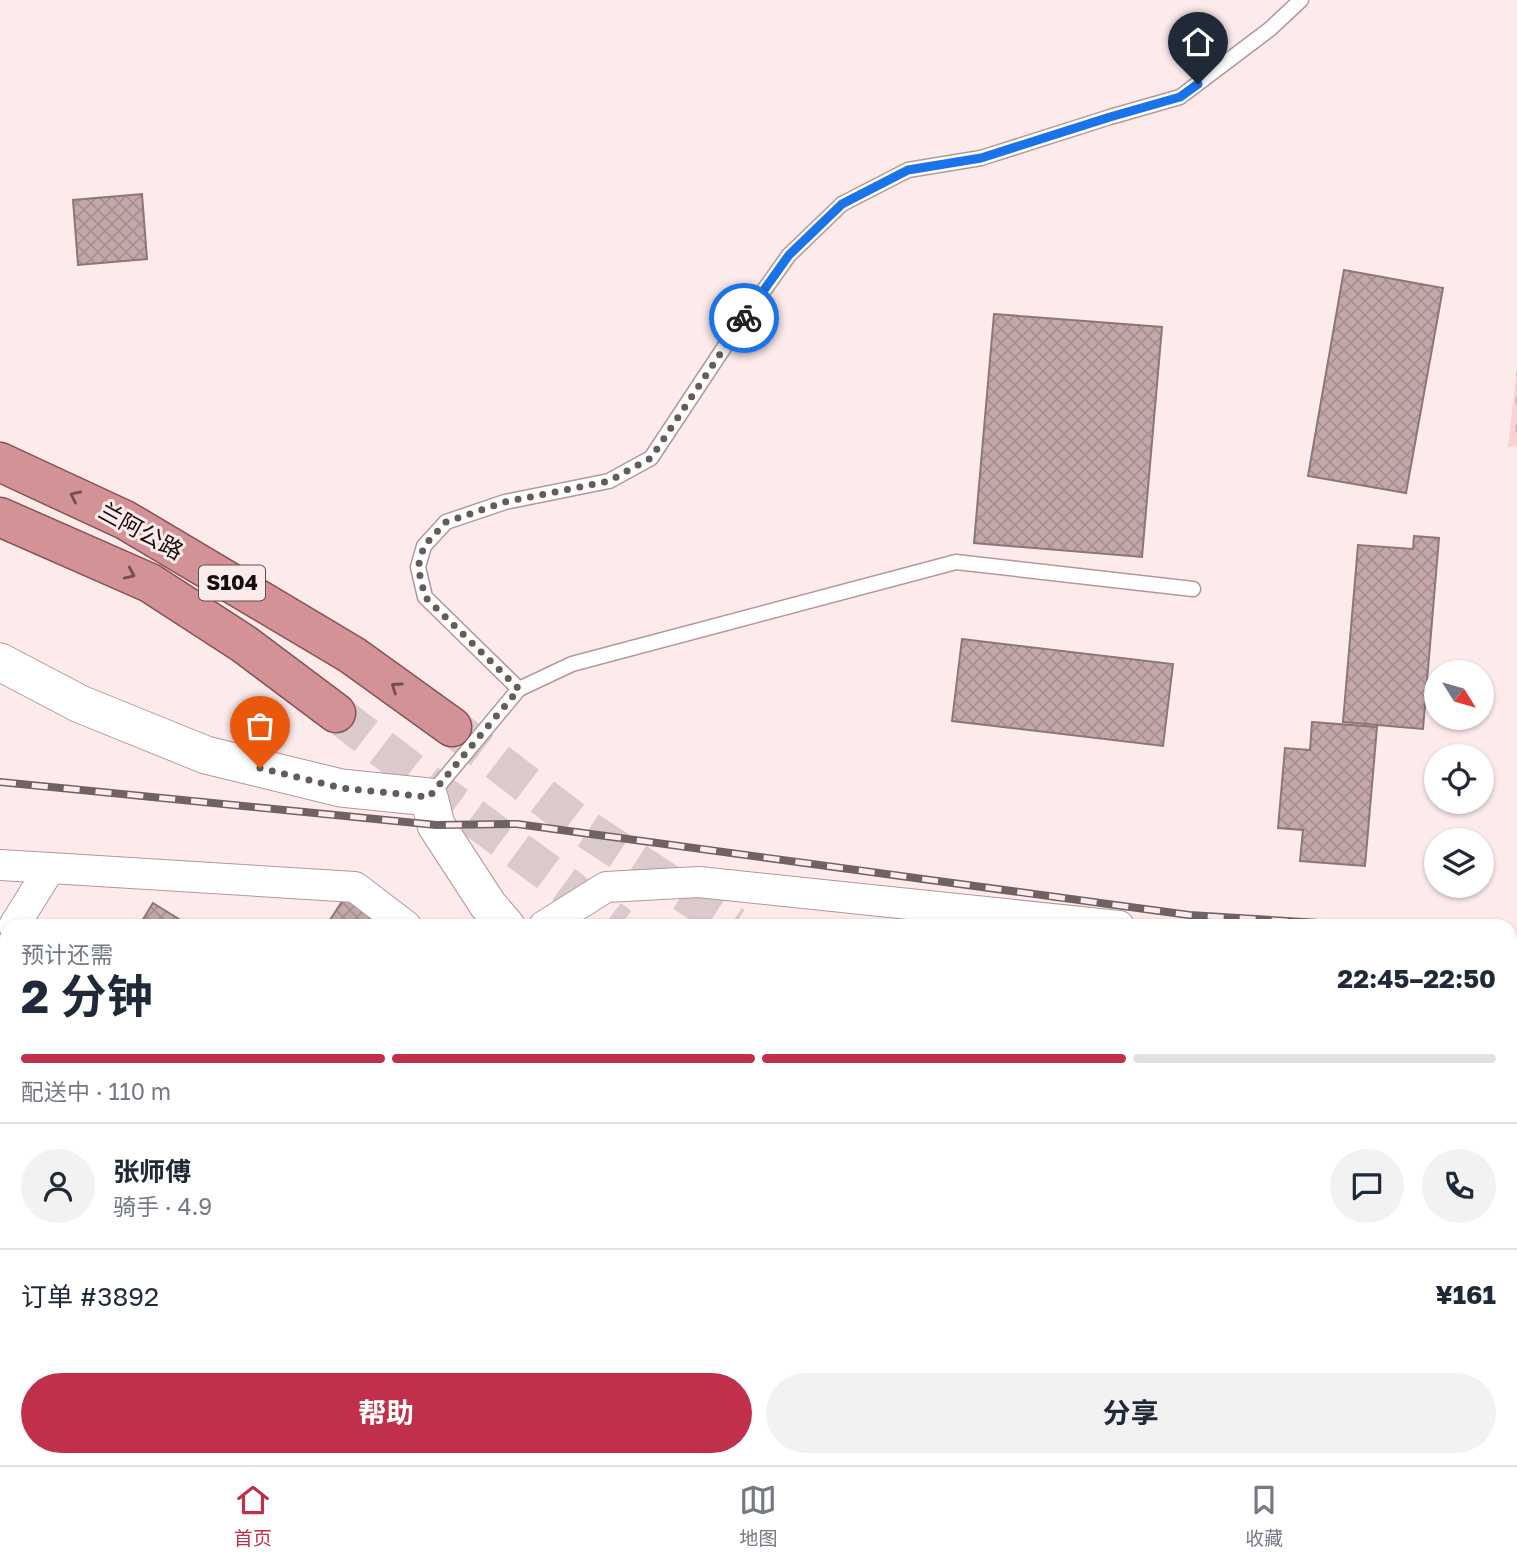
<!DOCTYPE html>
<html lang="zh">
<meta charset="utf-8">
<style>
body{margin:0;font-family:"Golos Text","Noto Sans SC",sans-serif;background:#f2f2f3;color:#1f2937;height:100vh;display:flex;flex-direction:column;font-size:26px;white-space:nowrap}
*{box-sizing:border-box;margin:0}
p{font-size:23px;color:#747a83}
.icon{flex:none;width:38px;height:38px;fill:none;stroke:currentColor;stroke-width:2;stroke-linecap:round;stroke-linejoin:round}
.map{position:relative;flex:1;overflow:hidden}
.side{position:absolute;left:0px;top:919px;width:1517px;height:548px;display:flex;flex-direction:column;background:#fff;border-radius:21px 21px 0 0;box-shadow:0 2px 5px #0004}
.side>*{flex:none}
.needle{width:46px;rotate:127deg}
.fabs{position:absolute;left:1424px;top:660px;display:grid;gap:14px}
.fabs a{display:grid;place-items:center;width:70px;height:70px;border-radius:50%;background:#fff;box-shadow:0 2px 5px #0004;font-size:35px}
.pin{position:absolute;display:grid;place-items:center;width:60px;height:60px;color:#fff;margin:-72px -30px;border-radius:50% 50% 50% 0;rotate:-45deg;box-shadow:0 0 7px #0007}
.pin .icon{rotate:45deg}
.courier{position:absolute;display:grid;place-items:center;width:70px;height:70px;margin:-35px;border:5px solid #1a73e8;border-radius:50%;background:#fff;color:#222;box-shadow:0 2px 9px #0007}
.overview em{font-style:normal;font-weight:700}
.overview div{display:flex;flex-direction:column-reverse}
.overview{display:flex;align-items:center;justify-content:space-between;height:119px;padding:0 21px}
h1{font-size:46px;font-weight:700;line-height:52px}
.bar{display:grid;grid-template-columns:repeat(4,1fr);gap:10px 7px;align-content:center;height:84px;padding:0 21px}
.bar i{height:9px;border-radius:5px;background:#e0e1e3}
.bar .current{background:#c1304a}
.bar p{grid-column:span 4}
.line{display:flex;align-items:center;gap:18px;padding:0 21px;border-top:2px solid #e0e1e3}
.line div{flex:1}
.round{display:grid;place-items:center;flex:none;width:74px;height:74px;border-radius:37px;background:#f2f2f3}
.cta{display:flex;gap:14px;margin-top:auto;padding:14px 21px}
.cta a{flex:1;height:80px;border-radius:42px;background:#c1304a;color:#fff;font-size:28px;font-weight:700;line-height:80px;text-align:center}
.cta a+a{background:#f2f2f3;color:#1f2937}
.tabs{display:flex;justify-content:space-around;align-items:center;height:98px;border-top:2px solid #e0e1e3;background:#fff;font-size:19px;color:#747a83}
.tabs a{display:grid;justify-items:center;gap:4px}
.tabs .current{color:#c1304a}
.map>svg:first-child{display:block}
.cemetery{fill:url(#cemetery-stones)}
.building{fill:url(#building-cross-hatch);stroke:#8e7576;stroke-width:2}
.lines{fill:none;stroke-linecap:round;stroke-linejoin:round}
.trunk-tunnel{stroke:#dacacb;stroke-width:38;stroke-dasharray:38 19;stroke-linecap:butt}
.service-casing{stroke:#b39899;stroke-width:17}
.minor-casing{stroke:#b39899;stroke-width:32}
.tertiary-casing{stroke:#b39899;stroke-width:39}
.trunk-casing{stroke:#895155;stroke-width:41}
.service{stroke:#fff;stroke-width:14}
.minor{stroke:#fff;stroke-width:30}
.tertiary{stroke:#fff;stroke-width:37}
.trunk{stroke:#d29296;stroke-width:38}
.rail-casing{stroke:#6f6263;stroke-width:8}
.rail{stroke:#fdebec;stroke-width:5;stroke-dasharray:16;stroke-linecap:butt}
.oneway{stroke:#744f52}
.done{stroke:#665a5b;stroke-width:7;stroke-dasharray:0 12.6}
.route{stroke:#1a73e8;stroke-width:9}
.labels{text-anchor:middle;stroke-width:6;stroke-linejoin:round;paint-order:stroke}
.shield{fill:#fdebec;stroke:#5b4f50;stroke-width:2}
.shield-label{font-size:21px;font-weight:bold;fill:#150c0d}
.street-label{font-size:23px;fill:#150c0d;stroke:#fdebec}
</style>
<div class="map">
<svg width="1517" height="1465" viewBox="0 0 1517 1465">
<defs>
<pattern id="cemetery-stones" width="16" height="16" patternUnits="userSpaceOnUse" patternTransform="scale(1.75)"><rect width="16" height="16" fill="#fbd0d1"/><path d="M2 7V4a2 2 0 0 1 4 0v3zM10 15v-3a2 2 0 0 1 4 0v3z" fill="#d6b1b2"/></pattern>
<pattern id="building-cross-hatch" width="8" height="8" patternUnits="userSpaceOnUse" patternTransform="scale(1.75)"><rect width="8" height="8" fill="#c3a8a9"/><path d="M0 0l8 8M0 8l8-8" fill="none" stroke="#a78f90"/></pattern>
</defs>
<rect width="100%" height="100%" fill="#fdebec"/>
<path class="cemetery" d="M1517 368V446L1508 447Z"/>
<g class="building">
<path d="M142 194 147 259 78 265 73 200Z"/>
<path d="M1344 270 1443 288 1406 493 1308 476Z"/>
<path d="M994 314 1162 327 1142 557 974 543Z"/>
<path d="M1414 536 1439 538 1423 729 1343 722 1358 545 1413 549Z"/>
<path d="M962 639 1173 664 1163 746 952 721Z"/>
<path d="M1312 722 1377 727 1365 866 1300 861 1303 830 1278 828 1285 748 1310 750Z"/>
<path d="M345 897 391 926H326Z"/>
<path d="M153 903 190 926H139Z"/>
<path d="M0 1198 7 1202V1224L0 1234Z"/>
<path d="M7 1440V1460H93L89 1465H0V1449Z"/>
<path d="M319 1460H463L458 1465H314Z"/>
<path d="M889 1460H1040L1051 1465H901Z"/>
</g>
<g class="lines">
<g class="trunk-tunnel">
<path d="M336 713 436 790 620 926"/>
<path d="M452 727 577 823 734 926"/>
</g>
<defs>
<g id="service">
<path d="M519 689 425 597 418 567 424 546 446 522 505 502 609 481 651 458 735 331 789 255 842 204 908 170 981 158 1110 117 1180 97 1270 29 1301 0"/>
<path d="M429 797 519 689 572 664 956 562 1193 589"/>
</g>
<g id="minor">
<path d="M0 865 50 868"/>
<path d="M14 926 50 868 355 887 406 926"/>
<path d="M544 926 606 887 699 882 1119 926"/>
<path d="M1510 966H1517"/>
<path d="M1510 1371 1517 1343"/>
<path d="M1494 1460 1517 1463"/>
</g>
<path id="tertiary" d="M0 662 80 704 206 755 341 788 429 797 436 825 488 905 506 926"/>
<g id="trunk">
<path d="M0 462 125 520 352 655 452 727"/>
<path d="M0 517 150 583 244 644 336 713"/>
<path d="M1510 1220 1517 1221"/>
<path d="M1510 1273 1517 1274"/>
</g>
</defs>
<use href="#service" class="service-casing"/>
<use href="#minor" class="minor-casing"/>
<use href="#tertiary" class="tertiary-casing"/>
<use href="#trunk" class="trunk-casing"/>
<use href="#service" class="service"/>
<use href="#minor" class="minor"/>
<use href="#tertiary" class="tertiary"/>
<use href="#trunk" class="trunk"/>
<defs>
<g id="rail">
<path d="M0 782 436 825 517 824 1189 915 1368 926"/>
<path d="M1510 943 1517 944"/>
</g>
</defs>
<use href="#rail" class="rail-casing"/>
<use href="#rail" class="rail"/>
</g>
<defs><path id="oneway-chevron" d="M-2-3.5L2.5 0L-2 3.5" fill="none" stroke-width="1.6" stroke-linecap="round" stroke-linejoin="round" transform="scale(1.75)"/></defs>
<g class="oneway">
<use href="#oneway-chevron" transform="translate(75 496) rotate(-155)"/>
<use href="#oneway-chevron" transform="translate(130 574) rotate(24)"/>
<use href="#oneway-chevron" transform="translate(396 687) rotate(-145)"/>
</g>
<g class="lines">
<path class="done" d="M260 768 341 788 429 797 519 689 425 597 418 567 424 546 446 522 505 502 609 481 651 458 744 318"/>
<path class="route" d="M744 318 789 255 842 204 908 170 981 158 1110 117 1180 97 1198 84"/>
</g>
<g class="labels">
<rect class="shield" x="199" y="565.5" width="66" height="35" rx="5"/>
<g class="shield-label">
<text x="232" y="590">S104</text>
</g>
<g class="street-label">
<text transform="translate(141 531) rotate(29)" y="8">兰阿公路</text>
</g>
</g>
</svg>
<div class="fabs">
<a><svg class="needle" viewBox="-14 -14 28 28"><path d="M0-13l5 13h-10z" fill="#e53935"/><path d="M0 13l5-13h-10z" fill="#747a83"/></svg></a>
<a><svg class="icon" aria-label="locate" viewBox="0 0 24 24"><circle cx="12" cy="12" r="6"/><path d="M12 2v4M12 18v4M2 12h4M18 12h4"/></svg></a>
<a><svg class="icon" aria-label="layers" viewBox="0 0 24 24"><path d="M12 4l9 5-9 5-9-5zM3 14l9 5 9-5"/></svg></a>
</div>
<div class="pin" style="left:260px;top:768px;background:#ea580c"><svg class="icon" aria-label="bag" viewBox="0 0 24 24"><path d="M5 8h14l-1 12H6zM9 8a3 3 0 0 1 6 0"/></svg></div>
<div class="pin" style="left:1198px;top:84px;background:#1f2937"><svg class="icon" aria-label="home" viewBox="0 0 24 24"><path d="M3 11l9-7 9 7M6 9v11h12V9"/></svg></div>
<div class="courier" style="left:744px;top:318px"><svg class="icon" aria-label="bike" viewBox="0 0 24 24"><circle cx="6" cy="16" r="4"/><circle cx="18" cy="16" r="4"/><path d="M6 16l4-8h5l3 8M10 8l3 8H6M13 5h3"/></svg></div>
<section class="side">
<div class="overview"><div><h1>2 分钟</h1><p>预计还需</p></div><em>22:45–22:50</em></div>
<div class="bar"><i class="current"></i><i class="current"></i><i class="current"></i><i></i><p>配送中 · 110 m</p></div>
<div class="line" style="height:126px"><a class="round"><svg class="icon" aria-label="person" viewBox="0 0 24 24"><circle cx="12" cy="8" r="4"/><path d="M4 21q1-7 8-7t8 7"/></svg></a><div><b>张师傅</b><p>骑手 · 4.9</p></div><a class="round"><svg class="icon" aria-label="chat" viewBox="0 0 24 24"><path d="M4 5h16v11H9l-5 4z"/></svg></a><a class="round"><svg class="icon" aria-label="phone" viewBox="0 0 24 24"><path d="M5 4h4l2 5-3 2q2 4 5 5l2-3 5 2v4C11 20 4 13 5 4z"/></svg></a></div>
<div class="line" style="height:91px"><div>订单 #3892</div><b>¥161</b></div>
<div class="cta"><a>帮助</a><a>分享</a></div>
</section>
</div>
<nav class="tabs">
<a class="current"><svg class="icon" aria-label="home" viewBox="0 0 24 24"><path d="M3 11l9-7 9 7M6 9v11h12V9"/></svg>首页</a>
<a><svg class="icon" aria-label="map" viewBox="0 0 24 24"><path d="M3 6l6-2 6 2 6-2v14l-6 2-6-2-6 2zM9 4v14M15 6v14"/></svg>地图</a>
<a><svg class="icon" aria-label="saved" viewBox="0 0 24 24"><path d="M7 4h10v16l-5-4-5 4z"/></svg>收藏</a>
</nav>
